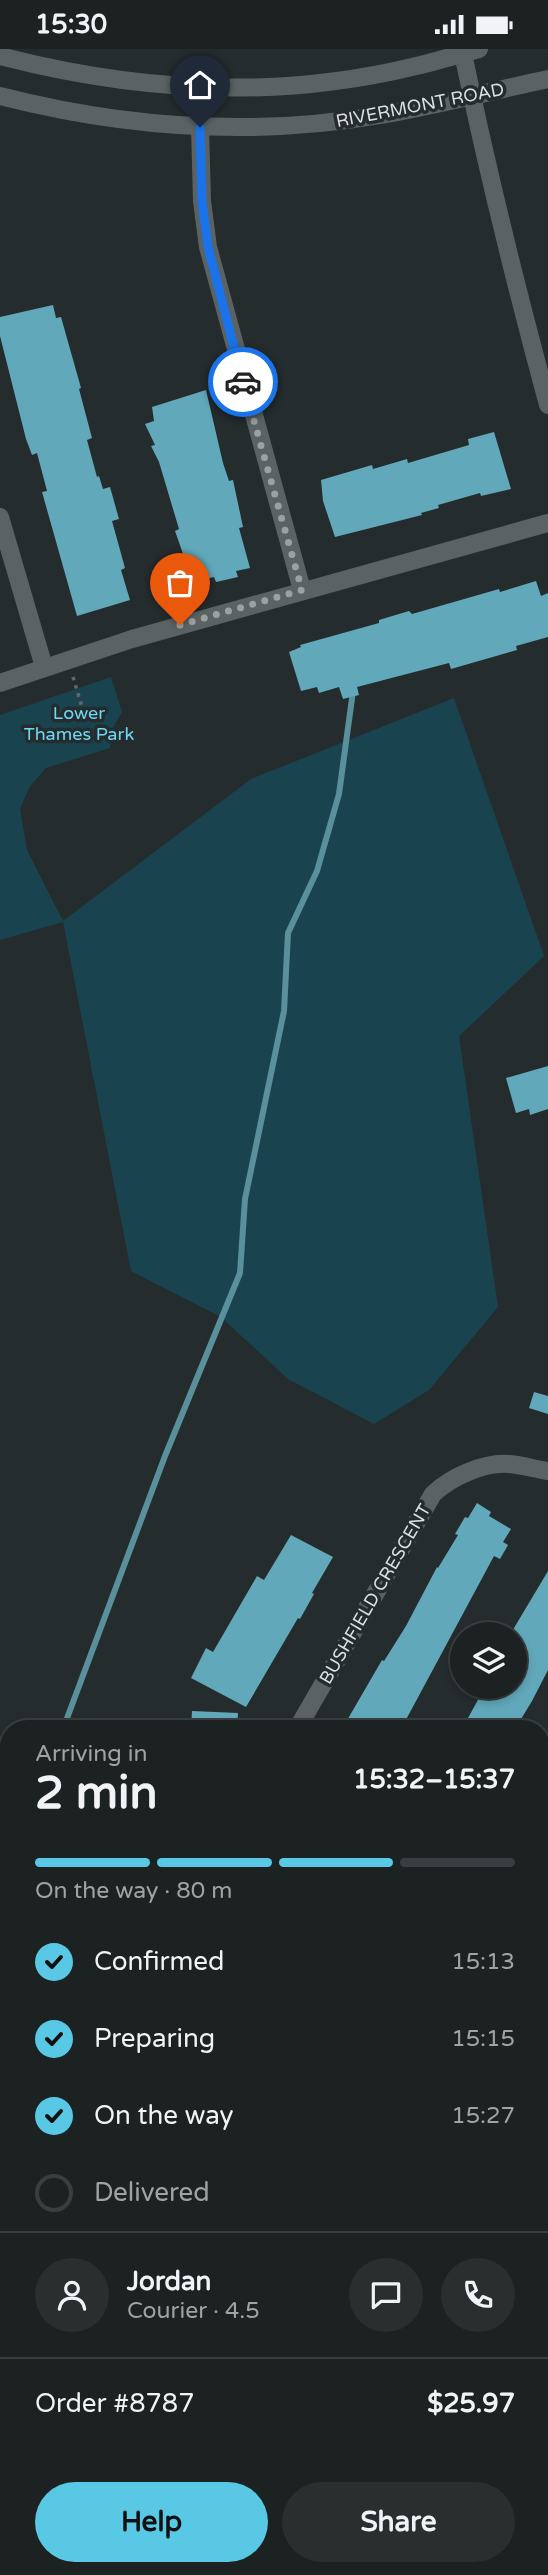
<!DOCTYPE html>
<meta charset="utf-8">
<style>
body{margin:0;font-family:"Varela Round",sans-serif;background:#292e2f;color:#f1f3f6;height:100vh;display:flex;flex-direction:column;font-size:26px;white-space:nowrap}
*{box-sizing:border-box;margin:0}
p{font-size:23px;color:#a0a3a5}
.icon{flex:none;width:38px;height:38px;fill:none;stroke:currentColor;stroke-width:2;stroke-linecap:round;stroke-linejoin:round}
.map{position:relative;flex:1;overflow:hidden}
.panel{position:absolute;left:0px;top:1671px;width:550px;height:856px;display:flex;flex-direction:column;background:#1c2122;border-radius:28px 28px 0 0;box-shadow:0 4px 10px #0003,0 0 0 2px #3a3e40}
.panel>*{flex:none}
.controls{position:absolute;left:450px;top:1573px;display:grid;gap:14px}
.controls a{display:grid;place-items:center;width:77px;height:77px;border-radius:50%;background:#1c2122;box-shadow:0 4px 10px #0003,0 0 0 2px #3a3e40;font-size:35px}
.pin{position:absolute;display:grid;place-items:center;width:60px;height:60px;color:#fff;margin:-72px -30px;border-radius:50% 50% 50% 0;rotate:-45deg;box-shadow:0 0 7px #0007}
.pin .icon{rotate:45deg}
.courier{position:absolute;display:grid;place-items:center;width:70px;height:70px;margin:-35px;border:5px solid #1a73e8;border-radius:50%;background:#fff;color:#222;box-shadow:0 2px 9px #0007}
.overview em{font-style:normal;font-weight:700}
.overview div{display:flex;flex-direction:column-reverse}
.overview{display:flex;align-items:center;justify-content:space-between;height:119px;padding:0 35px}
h1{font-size:46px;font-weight:700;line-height:52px}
.bar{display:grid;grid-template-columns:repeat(4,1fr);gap:10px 7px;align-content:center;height:84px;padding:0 35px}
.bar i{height:9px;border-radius:5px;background:#3a3e40}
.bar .current{background:#59c8e4}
.bar p{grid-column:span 4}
.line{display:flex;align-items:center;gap:18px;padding:0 35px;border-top:2px solid #3a3e40}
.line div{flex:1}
.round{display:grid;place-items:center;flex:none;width:74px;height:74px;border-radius:37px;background:#292e2f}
ol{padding:0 35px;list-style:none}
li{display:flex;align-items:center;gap:21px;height:77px}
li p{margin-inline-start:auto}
li .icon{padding:7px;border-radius:50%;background:#59c8e4;color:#111;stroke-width:4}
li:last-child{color:#a0a3a5}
li i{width:38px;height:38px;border:4px solid #3a3e40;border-radius:50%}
.primary-button{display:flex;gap:14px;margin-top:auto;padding:14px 35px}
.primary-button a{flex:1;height:80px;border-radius:42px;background:#59c8e4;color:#111;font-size:28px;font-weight:700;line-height:80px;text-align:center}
.primary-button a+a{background:#292e2f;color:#f1f3f6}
.status{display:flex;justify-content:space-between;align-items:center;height:49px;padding:0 35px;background:#1c2122;direction:ltr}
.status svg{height:19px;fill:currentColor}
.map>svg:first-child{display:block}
.built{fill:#2a363a}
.green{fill:#19444f}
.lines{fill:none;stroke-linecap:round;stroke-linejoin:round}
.stream{stroke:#5a8f9c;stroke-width:6}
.building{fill:#61a8bb}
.path{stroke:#63696a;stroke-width:3.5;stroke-dasharray:3.5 5;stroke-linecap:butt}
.service{stroke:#5a6264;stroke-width:10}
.minor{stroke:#5a6264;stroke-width:18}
.tertiary{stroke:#5a6264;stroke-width:18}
.done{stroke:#9ba0a1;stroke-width:7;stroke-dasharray:0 12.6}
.route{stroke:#1a73e8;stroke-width:9}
.labels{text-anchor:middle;stroke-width:7;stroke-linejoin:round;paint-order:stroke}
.street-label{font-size:18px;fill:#dbdfe0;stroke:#252c2d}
.park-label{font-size:18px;fill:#6dd9f5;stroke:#252c2d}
</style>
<div class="status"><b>15:30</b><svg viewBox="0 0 49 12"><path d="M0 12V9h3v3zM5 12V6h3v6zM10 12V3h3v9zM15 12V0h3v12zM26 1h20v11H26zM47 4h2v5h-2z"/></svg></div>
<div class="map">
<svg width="548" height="2526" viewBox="0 0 548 2526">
<rect width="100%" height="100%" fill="#252c2d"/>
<path class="built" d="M9 2011V2518H249L251 2526H0V2013Z"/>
<path class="green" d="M111 628 122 663 113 679 110 699 46 719 30 737 20 760 27 801 63 872 251 730 454 649 544 907 459 987 498 1258 429 1341 374 1375 288 1330 221 1268 131 1222 63 873 0 891V666Z"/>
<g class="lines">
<g class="stream">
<path d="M63 1680 165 1407 240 1224 245 1150 284 962 288 884 317 822 339 745 353 642"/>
<path d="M0 1788 9 1773"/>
</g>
</g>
<g class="building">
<path d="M53 256 56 269 61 268 81 339 79 340 92 389 87 391 97 428 99 427 103 440 110 438 119 470 112 472 125 519 121 521 130 551 77 567 42 443 47 442 37 404 32 406 26 390 0 287V268Z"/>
<path d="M206 341 223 414 229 432 233 431 243 478 239 479 250 519 236 522 238 528 216 533 214 528 196 532 193 521 189 522 175 482 179 480 159 413 151 397 155 396 145 375 154 372 152 358Z"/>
<path d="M494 383 511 440 481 447 480 444 438 456 439 459 421 464 422 466 335 488 323 452 321 431 372 416 373 420 407 410 408 414 469 396 468 390Z"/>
<path d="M536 532 541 547 548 544V588L516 597 517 601 451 620 449 614 357 638 359 646 343 650 339 638 319 644 317 638 301 642 289 603 301 598 300 596 379 574V571L409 562 412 565 499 540 500 543Z"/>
<path d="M548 1017V1060L530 1066 529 1060 516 1064 506 1029Z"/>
<path d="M534 1343 548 1347V1365L529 1359Z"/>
<path d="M477 1454 491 1463 489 1467 511 1480 503 1493 508 1496 500 1510 494 1507 401 1680H342L382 1611 384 1612 406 1577 437 1518 438 1519 458 1486 455 1485 465 1468 468 1469Z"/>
<path d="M291 1486 333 1508 312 1544 314 1545 300 1570 298 1569 246 1658 191 1629 206 1599 213 1603 257 1527 264 1531Z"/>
<path d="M548 1522V1621L532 1652 515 1680H462L485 1638H514V1579Z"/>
<path d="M192 1662 238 1664 237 1680H191Z"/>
</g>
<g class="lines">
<g class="path">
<path d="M73 628 85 668"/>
<path d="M0 1977 9 1975"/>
</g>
<g class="service">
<path d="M0 2054 9 2051"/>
<path d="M0 2306 9 2307"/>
<path d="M377 2518 382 2526"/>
<path d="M268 2526 290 2522"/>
</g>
<g class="minor">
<path d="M462 0C487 120 516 238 548 356"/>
<path d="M200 78 202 152 208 198 302 541"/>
<path d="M0 468 44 618"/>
<path d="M0 634 132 590 548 474"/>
<path d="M297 1680 433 1445C451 1428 484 1413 509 1415 522 1416 535 1420 548 1422"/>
<path d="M541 1753 548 1740"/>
<path d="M289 2518 291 2526"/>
<path d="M317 2518 318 2526"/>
</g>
<g class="tertiary">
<path d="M0 7C135 42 275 51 412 18 434 13 457 6 479 0"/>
<path d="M0 47C125 79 253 88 381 66 437 56 492 42 548 30"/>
</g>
</g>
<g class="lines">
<path class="done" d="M180 576 302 541 243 333"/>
<path class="route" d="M200 78 202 152 208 198 243 333"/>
</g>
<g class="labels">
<g class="street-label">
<text transform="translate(420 56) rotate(-11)" y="6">RIVERMONT ROAD</text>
<text transform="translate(375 1545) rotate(-60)" y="6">BUSHFIELD CRESCENT</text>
</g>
<g class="park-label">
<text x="79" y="670">Lower<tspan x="79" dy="21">Thames Park</tspan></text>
</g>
</g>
</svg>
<div class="controls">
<a><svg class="icon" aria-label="layers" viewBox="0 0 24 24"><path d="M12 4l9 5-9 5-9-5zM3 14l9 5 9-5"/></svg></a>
</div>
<div class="pin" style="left:180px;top:576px;background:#ea580c"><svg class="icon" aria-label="bag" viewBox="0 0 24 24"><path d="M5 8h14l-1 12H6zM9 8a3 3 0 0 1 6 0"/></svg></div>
<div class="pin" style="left:200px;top:78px;background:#1f2937"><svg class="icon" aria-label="home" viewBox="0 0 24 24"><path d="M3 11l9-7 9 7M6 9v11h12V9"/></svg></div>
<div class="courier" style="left:243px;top:333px"><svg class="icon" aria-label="car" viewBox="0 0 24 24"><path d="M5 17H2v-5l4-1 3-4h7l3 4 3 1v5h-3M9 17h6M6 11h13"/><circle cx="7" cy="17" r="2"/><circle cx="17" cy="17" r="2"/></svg></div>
<section class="panel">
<div class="overview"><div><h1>2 min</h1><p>Arriving in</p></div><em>15:32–15:37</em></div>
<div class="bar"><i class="current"></i><i class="current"></i><i class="current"></i><i></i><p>On the way · 80 m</p></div>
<ol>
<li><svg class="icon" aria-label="check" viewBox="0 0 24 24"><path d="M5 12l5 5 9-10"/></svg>Confirmed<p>15:13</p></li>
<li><svg class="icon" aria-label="check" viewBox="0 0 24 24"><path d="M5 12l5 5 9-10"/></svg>Preparing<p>15:15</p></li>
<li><svg class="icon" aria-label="check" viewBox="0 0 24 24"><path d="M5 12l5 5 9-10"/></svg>On the way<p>15:27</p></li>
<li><i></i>Delivered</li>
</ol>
<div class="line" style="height:126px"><a class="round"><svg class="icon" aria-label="person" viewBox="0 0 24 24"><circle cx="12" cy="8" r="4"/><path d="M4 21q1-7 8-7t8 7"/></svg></a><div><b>Jordan</b><p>Courier · 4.5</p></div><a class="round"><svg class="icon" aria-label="chat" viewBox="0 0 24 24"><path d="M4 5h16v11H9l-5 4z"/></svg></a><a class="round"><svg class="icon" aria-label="phone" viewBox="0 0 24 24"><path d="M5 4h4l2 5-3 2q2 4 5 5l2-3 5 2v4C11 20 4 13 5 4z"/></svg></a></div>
<div class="line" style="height:91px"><div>Order #8787</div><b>$25.97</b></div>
<div class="primary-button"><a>Help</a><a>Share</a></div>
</section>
</div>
